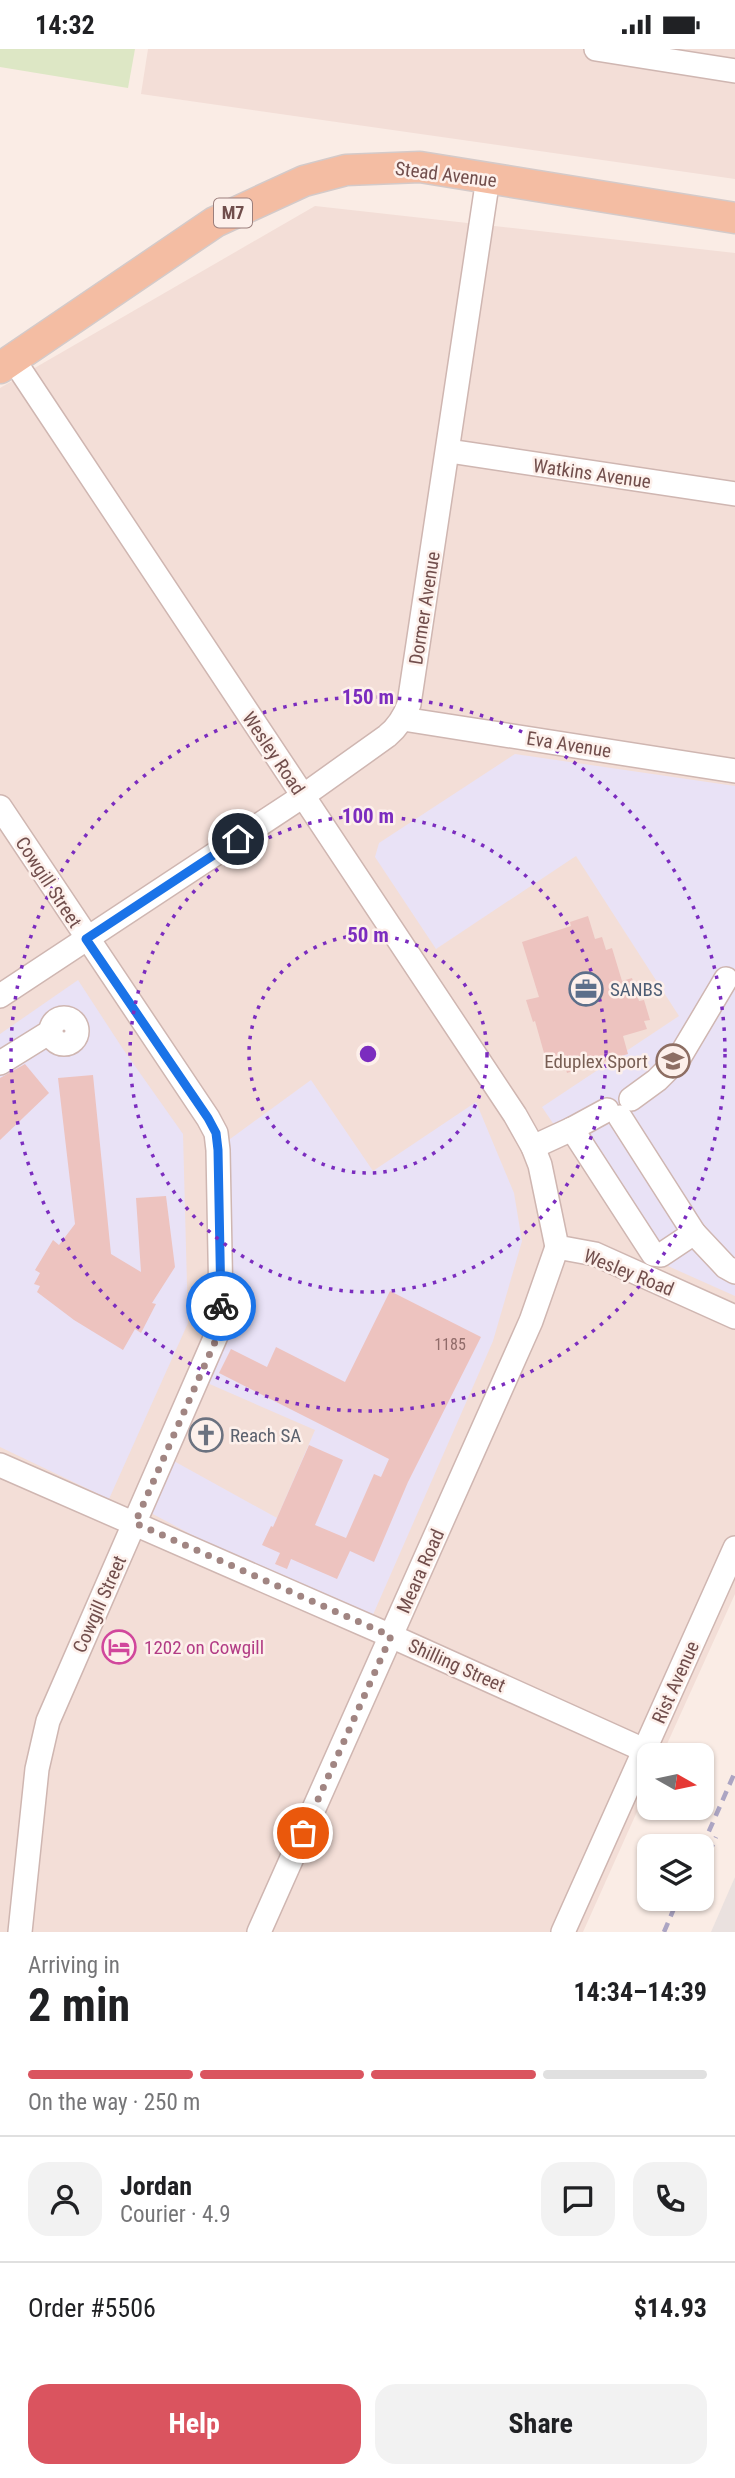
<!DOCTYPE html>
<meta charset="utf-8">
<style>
body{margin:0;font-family:"Roboto Condensed",sans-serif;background:#f2f2f2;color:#202124;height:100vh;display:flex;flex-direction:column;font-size:26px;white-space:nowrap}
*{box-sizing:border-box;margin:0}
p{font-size:23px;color:#757577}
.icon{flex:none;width:38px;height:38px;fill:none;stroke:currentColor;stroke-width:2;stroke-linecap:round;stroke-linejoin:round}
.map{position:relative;height:1883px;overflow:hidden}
.sheet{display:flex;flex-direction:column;background:#fff;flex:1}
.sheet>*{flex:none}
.needle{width:46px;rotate:99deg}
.fabs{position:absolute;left:637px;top:1694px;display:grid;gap:14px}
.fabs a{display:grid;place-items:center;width:77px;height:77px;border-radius:14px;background:#fff;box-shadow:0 2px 5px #0004;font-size:35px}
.pin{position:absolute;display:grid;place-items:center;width:60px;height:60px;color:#fff;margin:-30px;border:4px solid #fff;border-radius:50%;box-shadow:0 2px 7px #0007}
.courier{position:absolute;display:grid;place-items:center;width:70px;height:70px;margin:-35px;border:5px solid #1a73e8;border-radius:50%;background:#fff;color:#222;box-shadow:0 2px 9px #0007}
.overview em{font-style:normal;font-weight:700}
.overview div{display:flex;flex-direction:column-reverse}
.overview{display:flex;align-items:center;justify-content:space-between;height:119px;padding:0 28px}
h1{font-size:46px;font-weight:700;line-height:52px}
.bar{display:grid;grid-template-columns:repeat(4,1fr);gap:10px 7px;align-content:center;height:84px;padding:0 28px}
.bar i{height:9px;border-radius:5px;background:#e0e0e0}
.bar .active{background:#da545f}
.bar p{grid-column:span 4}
.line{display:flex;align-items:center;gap:18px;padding:0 28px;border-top:2px solid #e0e0e0}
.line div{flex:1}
.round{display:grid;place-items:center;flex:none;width:74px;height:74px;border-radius:21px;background:#f2f2f2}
.button{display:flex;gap:14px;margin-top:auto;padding:14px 28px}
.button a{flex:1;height:80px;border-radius:21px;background:#da545f;color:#fff;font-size:28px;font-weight:700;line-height:80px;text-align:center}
.button a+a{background:#f2f2f2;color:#202124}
.status{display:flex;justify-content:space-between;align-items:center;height:49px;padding:0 35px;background:#fff;direction:ltr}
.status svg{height:19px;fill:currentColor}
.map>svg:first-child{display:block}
.residential{fill:#f3ded7}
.industrial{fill:#eae1df}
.education{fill:#e9e2f6}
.green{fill:#dde7c5}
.building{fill:#edc3bf}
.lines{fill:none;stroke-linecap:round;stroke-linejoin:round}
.minor-casing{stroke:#cfb6b1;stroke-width:26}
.major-casing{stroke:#d4cac9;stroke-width:33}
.minor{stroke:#fff;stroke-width:23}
.major{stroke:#f4bda3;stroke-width:30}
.rail{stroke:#aca5c3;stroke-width:4.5;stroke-dasharray:10 7;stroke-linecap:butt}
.done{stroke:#a18582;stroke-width:7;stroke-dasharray:0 12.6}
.route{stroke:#1a73e8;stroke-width:9}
.ring{fill:none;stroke:#7b2cbf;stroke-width:3.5;stroke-dasharray:3.5 7}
.labels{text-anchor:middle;stroke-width:5;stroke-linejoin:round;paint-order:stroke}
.number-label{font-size:16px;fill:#906b69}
.shield{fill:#fdf0eb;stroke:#9b7f7c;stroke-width:2}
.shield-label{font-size:18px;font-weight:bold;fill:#714e4c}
.street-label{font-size:19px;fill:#714e4c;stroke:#fdf0eb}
.service-label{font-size:19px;fill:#4e5e75;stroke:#fdf0eb;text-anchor:start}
.education-label{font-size:19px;fill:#785e54;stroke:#fdf0eb;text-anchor:end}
.worship-label{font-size:19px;fill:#5b616d;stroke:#fdf0eb;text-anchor:start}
.hotel-label{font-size:19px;fill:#b23c85;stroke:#fdf0eb;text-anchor:start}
.centre{fill:#7b2cbf;stroke:#fdf0eb;stroke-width:3.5}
.ring-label{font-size:21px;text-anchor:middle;font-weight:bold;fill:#7b2cbf;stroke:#fdf0eb;stroke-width:5;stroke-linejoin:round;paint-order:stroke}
</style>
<div class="status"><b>14:32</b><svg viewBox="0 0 49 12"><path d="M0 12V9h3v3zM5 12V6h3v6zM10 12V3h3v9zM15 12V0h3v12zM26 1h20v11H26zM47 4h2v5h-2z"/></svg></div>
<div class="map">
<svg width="735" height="1883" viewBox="0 0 735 1883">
<rect width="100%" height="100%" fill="#faece5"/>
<g class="residential">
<path d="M148 0H735V130L141 45Z"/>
<path d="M315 157 735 204V1545L662 1706H649V1736L583 1883H0V339Z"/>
</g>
<path class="industrial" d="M735 1828V1883H711Z"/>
<g class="education">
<path d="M515 705 735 737V1247L641 1205 542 1058 679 967 576 807 436 900 375 808 379 794Z"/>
<path d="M78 931 123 1000 183 1085 188 1274 109 1450 0 1398V985Z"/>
<path d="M311 1031 373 1122 476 1053 514 1144 522 1192 493 1292 372 1568 256 1520 149 1463 172 1411 277 1469 315 1381 205 1333 226 1093Z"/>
</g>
<path class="green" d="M0 0H135L128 39 0 18Z"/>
<g class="building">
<path d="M588 867 595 890 602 888 606 901 612 899 622 932 632 929 639 952 644 951 650 971 644 972 647 980 623 987 628 1005 567 1024 562 1006 546 1011 535 972 533 973 526 951 539 948 522 893 571 877 570 873Z"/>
<path d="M25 1015 49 1044 0 1091V1029Z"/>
<path d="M93 1026 111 1205 141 1223 136 1149 166 1147 175 1218 152 1254 156 1255 141 1284 135 1280 123 1301 74 1271 37 1243 40 1237 34 1235 40 1224 35 1221 53 1191 59 1196 75 1175 58 1029Z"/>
<path d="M390 1242 481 1288 408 1433 374 1513 350 1502 337 1530 291 1510 287 1520 275 1515 280 1504 262 1496 271 1477 273 1478 309 1396 343 1411 315 1476 346 1489 374 1425 381 1428 389 1410 219 1324 231 1300 267 1318 276 1298 345 1333Z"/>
</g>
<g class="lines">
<defs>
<g id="minor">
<path d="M596 0 735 22"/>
<path d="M13 310 515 1066 533 1098 540 1116 557 1198 595 1205 735 1268"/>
<path d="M449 402 735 445"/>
<path d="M403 670 735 722"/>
<path d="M0 758 208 1069 216 1084 218 1101 221 1256 219 1280 48 1672 37 1720 20 1883"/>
<path d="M0 947 303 747 387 687C398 678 404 669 409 655L488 129"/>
<circle cx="64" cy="982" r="13"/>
<path d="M0 1014 50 983"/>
<path d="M631 1050 657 1031 679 1009 726 930"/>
<path d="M572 1080 653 1205 661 1206 694 1184 620 1068"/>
<path d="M533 1098 572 1080 607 1061"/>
<path d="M694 1184 726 1218 735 1223"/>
<path d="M0 1416 391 1587 644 1701"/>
<path d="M259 1883 531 1272 557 1198"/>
<path d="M563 1883 735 1499"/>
</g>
<path id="major" d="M0 319 215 173 304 132 346 121 420 118 735 169"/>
</defs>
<use href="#minor" class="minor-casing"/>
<use href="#major" class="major-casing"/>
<use href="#minor" class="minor"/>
<use href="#major" class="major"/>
<g class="rail">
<path d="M702 1798 735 1723"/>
<path d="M702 1820 716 1788"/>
<path d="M664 1883 678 1850"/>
</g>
</g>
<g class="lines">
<path class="done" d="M221 1257 218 1286 135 1474 391 1587 303 1784"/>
<path class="route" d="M221 1257 218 1101 216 1084 208 1069 86 890 238 790"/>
</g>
<g class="ring">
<circle cx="368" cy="1005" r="119"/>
<circle cx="368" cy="1005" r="238"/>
<circle cx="368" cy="1005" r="357"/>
</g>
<defs>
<symbol id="office-ring" viewBox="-11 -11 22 22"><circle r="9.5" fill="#fdf0eb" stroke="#5c6f8a" stroke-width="1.5"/><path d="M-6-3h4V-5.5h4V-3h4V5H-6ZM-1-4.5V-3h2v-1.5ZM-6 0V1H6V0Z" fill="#5c6f8a"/></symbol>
<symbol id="school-ring" viewBox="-11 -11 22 22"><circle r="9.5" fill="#fdf0eb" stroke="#8d6e63" stroke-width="1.5"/><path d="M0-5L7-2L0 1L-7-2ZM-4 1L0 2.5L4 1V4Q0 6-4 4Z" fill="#8d6e63"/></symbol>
<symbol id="church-ring" viewBox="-11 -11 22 22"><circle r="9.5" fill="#fdf0eb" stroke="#6b7280" stroke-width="1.5"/><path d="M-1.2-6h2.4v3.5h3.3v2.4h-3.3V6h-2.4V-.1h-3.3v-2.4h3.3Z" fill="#6b7280"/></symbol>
<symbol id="hotel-ring" viewBox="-11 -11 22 22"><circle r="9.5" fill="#fdf0eb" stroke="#d1479c" stroke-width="1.5"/><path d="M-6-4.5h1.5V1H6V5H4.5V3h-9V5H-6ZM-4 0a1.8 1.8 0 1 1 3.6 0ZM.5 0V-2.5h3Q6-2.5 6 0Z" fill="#d1479c"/></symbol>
</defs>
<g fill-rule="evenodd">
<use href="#office-ring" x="567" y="921" width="38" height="38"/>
<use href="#school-ring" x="654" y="993" width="38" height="38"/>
<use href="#church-ring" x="187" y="1367" width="38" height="38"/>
<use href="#hotel-ring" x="100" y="1579" width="38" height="38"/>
</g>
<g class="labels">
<g class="number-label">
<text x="450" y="1301">1185</text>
</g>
<rect class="shield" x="214" y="149.5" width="38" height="29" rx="5"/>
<g class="shield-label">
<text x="233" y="170">M7</text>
</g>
<g class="street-label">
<text transform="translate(446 125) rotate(7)" y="7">Stead Avenue</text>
<text transform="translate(592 424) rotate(8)" y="7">Watkins Avenue</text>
<text transform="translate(424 559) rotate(-81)" y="7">Dormer Avenue</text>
<text transform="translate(569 695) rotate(9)" y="7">Eva Avenue</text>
<text transform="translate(274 704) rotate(56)" y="7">Wesley Road</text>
<text transform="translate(49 833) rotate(57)" y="7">Cowgill Street</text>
<text transform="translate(629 1223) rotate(22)" y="7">Wesley Road</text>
<text transform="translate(420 1522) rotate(-66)" y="7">Meara Road</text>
<text transform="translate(99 1555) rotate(-66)" y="7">Cowgill Street</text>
<text transform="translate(457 1616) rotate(24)" y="7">Shilling Street</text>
<text transform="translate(675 1633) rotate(-66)" y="7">Rist Avenue</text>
</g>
<g class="service-label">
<text x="610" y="947">SANBS</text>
</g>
<g class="education-label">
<text x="648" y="1019">Eduplex Sport</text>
</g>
<g class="worship-label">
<text x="230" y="1393">Reach SA</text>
</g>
<g class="hotel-label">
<text x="144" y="1605">1202 on Cowgill</text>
</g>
</g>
<circle cx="368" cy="1005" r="10" class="centre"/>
<g class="ring-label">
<text x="368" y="655">150 m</text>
<text x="368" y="774">100 m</text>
<text x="368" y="893">50 m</text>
</g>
</svg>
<div class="fabs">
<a><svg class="needle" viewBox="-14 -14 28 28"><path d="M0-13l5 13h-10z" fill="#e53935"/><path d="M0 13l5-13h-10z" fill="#757577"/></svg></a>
<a><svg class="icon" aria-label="layers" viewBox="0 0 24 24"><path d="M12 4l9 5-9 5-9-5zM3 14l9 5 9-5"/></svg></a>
</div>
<div class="pin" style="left:303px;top:1784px;background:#ea580c"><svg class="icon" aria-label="bag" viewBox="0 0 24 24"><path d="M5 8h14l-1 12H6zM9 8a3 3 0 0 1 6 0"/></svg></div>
<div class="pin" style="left:238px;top:790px;background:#1f2937"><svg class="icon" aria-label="home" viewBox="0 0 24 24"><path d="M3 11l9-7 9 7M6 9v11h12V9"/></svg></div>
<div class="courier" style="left:221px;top:1257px"><svg class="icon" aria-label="bike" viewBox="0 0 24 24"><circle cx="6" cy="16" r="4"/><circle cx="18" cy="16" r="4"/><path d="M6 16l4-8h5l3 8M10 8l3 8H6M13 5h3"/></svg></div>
</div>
<section class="sheet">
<div class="overview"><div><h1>2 min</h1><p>Arriving in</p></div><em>14:34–14:39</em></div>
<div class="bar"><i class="active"></i><i class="active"></i><i class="active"></i><i></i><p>On the way · 250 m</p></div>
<div class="line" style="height:126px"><a class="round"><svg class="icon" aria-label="person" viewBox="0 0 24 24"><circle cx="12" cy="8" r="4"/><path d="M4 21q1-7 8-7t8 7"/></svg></a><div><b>Jordan</b><p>Courier · 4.9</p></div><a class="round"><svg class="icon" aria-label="chat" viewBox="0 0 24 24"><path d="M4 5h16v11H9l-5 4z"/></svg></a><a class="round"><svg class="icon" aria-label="phone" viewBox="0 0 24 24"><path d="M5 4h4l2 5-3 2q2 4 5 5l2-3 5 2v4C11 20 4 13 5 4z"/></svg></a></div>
<div class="line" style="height:91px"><div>Order #5506</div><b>$14.93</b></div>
<div class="button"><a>Help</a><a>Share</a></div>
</section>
